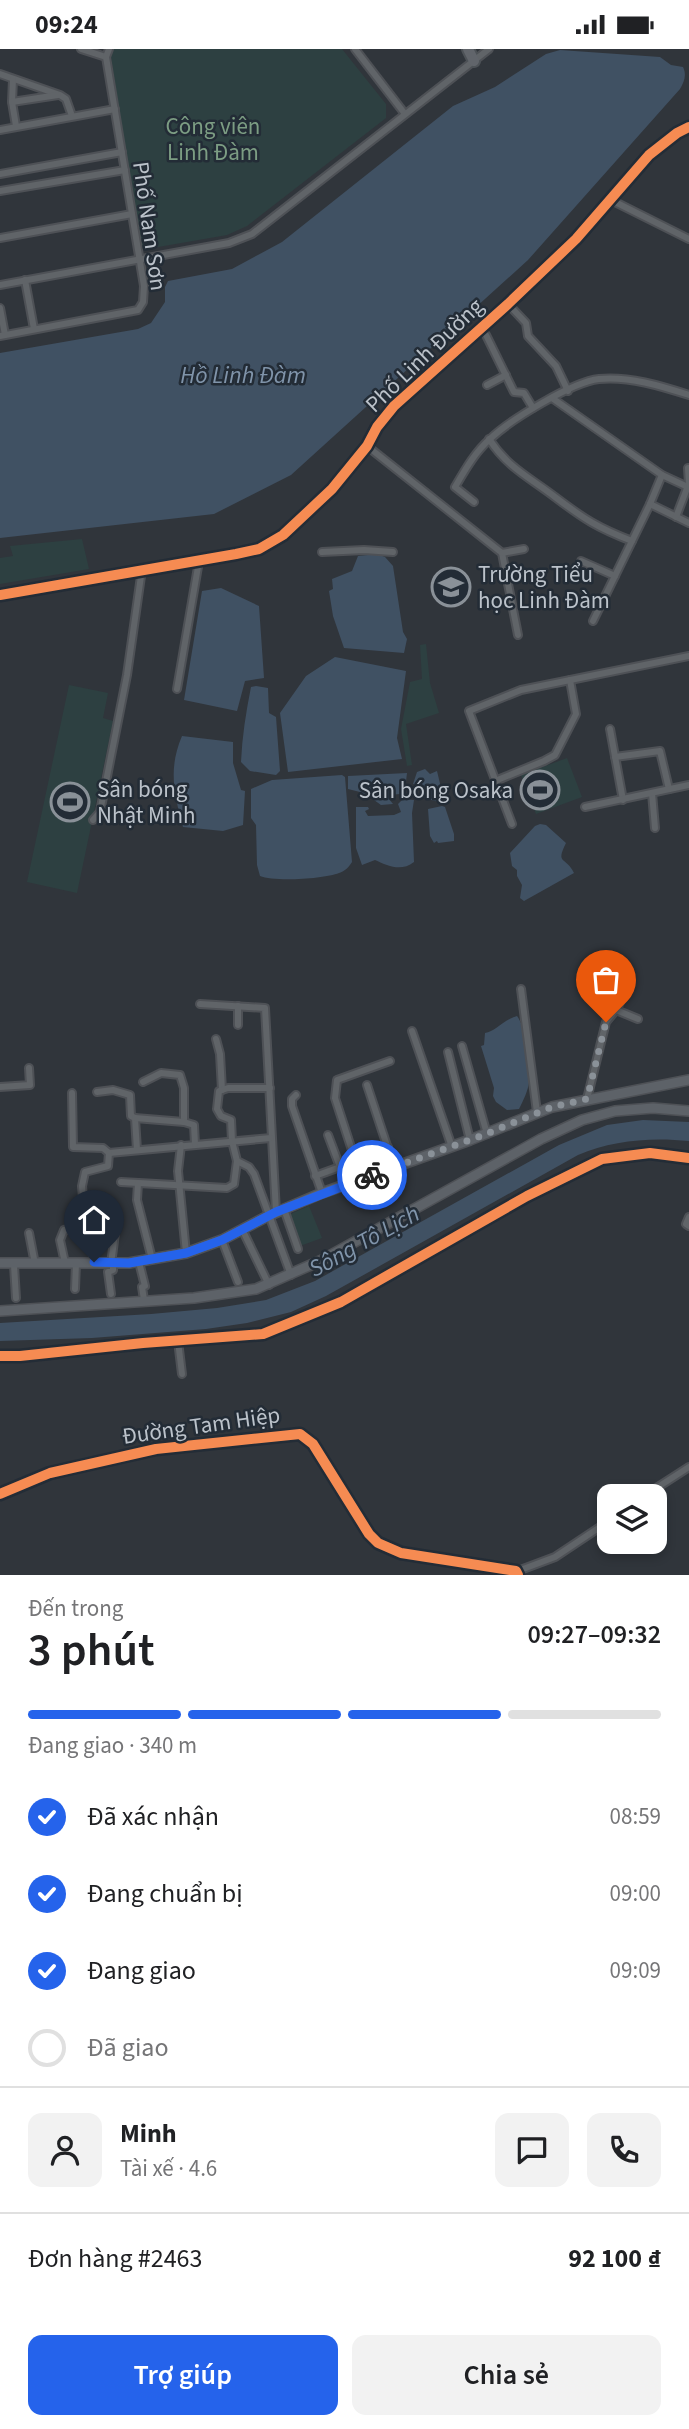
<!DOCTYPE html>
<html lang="vi">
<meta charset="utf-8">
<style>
body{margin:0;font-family:"Source Sans 3",sans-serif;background:#f2f2f2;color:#202124;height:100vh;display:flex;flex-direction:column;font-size:26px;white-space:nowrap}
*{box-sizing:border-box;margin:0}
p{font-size:23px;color:#757577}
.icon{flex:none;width:38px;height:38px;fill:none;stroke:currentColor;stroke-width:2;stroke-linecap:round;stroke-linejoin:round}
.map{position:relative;height:1526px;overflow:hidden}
.drawer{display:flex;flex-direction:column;background:#fff;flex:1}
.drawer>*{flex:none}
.fabs{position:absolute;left:597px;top:1435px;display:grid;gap:14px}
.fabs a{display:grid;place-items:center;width:70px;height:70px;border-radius:14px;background:#fff;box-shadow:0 4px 10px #0003;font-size:35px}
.pin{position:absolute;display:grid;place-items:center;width:60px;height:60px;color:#fff;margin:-72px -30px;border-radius:50% 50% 50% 0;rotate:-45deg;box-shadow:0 0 7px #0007}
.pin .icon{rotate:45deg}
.courier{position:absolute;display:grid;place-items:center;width:70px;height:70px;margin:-35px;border:5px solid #2563eb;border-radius:50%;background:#fff;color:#222;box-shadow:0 2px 9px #0007}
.headline em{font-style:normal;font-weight:600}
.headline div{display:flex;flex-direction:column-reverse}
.headline{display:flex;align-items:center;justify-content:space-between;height:119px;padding:0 28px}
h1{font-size:46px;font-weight:600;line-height:52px}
.bar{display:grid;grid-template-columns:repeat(4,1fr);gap:10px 7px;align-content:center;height:84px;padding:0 28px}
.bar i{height:9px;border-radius:5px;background:#e0e0e0}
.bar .active{background:#2563eb}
.bar p{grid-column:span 4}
.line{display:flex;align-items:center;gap:18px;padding:0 28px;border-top:2px solid #e0e0e0}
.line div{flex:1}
.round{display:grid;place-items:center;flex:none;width:74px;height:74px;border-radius:14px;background:#f2f2f2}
ol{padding:0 28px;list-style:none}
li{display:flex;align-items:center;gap:21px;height:77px}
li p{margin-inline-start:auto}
li .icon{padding:7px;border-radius:50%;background:#2563eb;color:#fff;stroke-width:4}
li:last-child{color:#757577}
li i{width:38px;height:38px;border:4px solid #e0e0e0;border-radius:50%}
.button{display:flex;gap:14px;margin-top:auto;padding:14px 28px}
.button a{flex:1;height:80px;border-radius:14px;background:#2563eb;color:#fff;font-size:28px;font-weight:600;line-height:80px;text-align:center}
.button a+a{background:#f2f2f2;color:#202124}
.status{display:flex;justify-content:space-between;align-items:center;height:49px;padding:0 35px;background:#fff;direction:ltr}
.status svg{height:19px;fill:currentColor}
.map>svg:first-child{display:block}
.green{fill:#2d4041}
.water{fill:#405163}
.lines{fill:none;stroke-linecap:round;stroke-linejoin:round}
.street-casing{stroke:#4e5156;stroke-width:10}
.secondary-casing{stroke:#4e5156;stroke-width:12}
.primary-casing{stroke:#4d5257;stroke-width:14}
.street{stroke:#606468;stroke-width:6}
.secondary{stroke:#5d6268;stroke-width:9}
.primary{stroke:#61656b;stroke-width:10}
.cycleway-casing{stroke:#232c36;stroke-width:15}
.cycleway{stroke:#f68b52;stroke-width:10}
.done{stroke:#8a9198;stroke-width:7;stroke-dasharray:0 12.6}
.route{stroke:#2563eb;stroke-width:9}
.labels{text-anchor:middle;stroke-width:5;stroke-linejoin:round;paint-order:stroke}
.park-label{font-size:23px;fill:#7c9d83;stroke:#232c36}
.street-label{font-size:23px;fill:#bbc2ca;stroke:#232c36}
.poi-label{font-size:23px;fill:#bbc2ca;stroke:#232c36;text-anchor:start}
.water-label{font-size:24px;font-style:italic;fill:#8094aa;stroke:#232c36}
</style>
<div class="status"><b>09:24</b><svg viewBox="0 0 49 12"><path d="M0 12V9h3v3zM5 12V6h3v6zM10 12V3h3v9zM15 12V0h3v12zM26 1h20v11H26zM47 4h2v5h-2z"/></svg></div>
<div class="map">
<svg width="689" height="1526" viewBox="0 0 689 1526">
<rect width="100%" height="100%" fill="#30353b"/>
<g class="green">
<path d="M114 0H342L386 55V69L247 177 227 186 141 201 111 8Z"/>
<path d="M82 490 89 520 0 535V509L13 507 10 497Z"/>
<path d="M426 595 430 634 439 664 406 675 412 716 407 717 401 680 410 633 422 630 420 596Z"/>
<path d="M69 636 108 644 103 669 113 672 77 844 27 833Z"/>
<path d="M567 709 582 748 536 765 521 726Z"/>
<path d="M309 1157 322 1189 300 1197 288 1166Z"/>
</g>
<g class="water">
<path d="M560 1 660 8 671 16 683 18C687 26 684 33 680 40L528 211 291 426 214 465 0 489V304L138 280 151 274 165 253V238L168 232 232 220 282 193 453 57 495 38 546 5Z"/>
<path d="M377 505 385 508 393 517 403 583 407 590 404 604 344 599 333 567 329 542 333 540 332 530 352 522 358 507Z"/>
<path d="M221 539 259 557 264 629 245 632 237 662 184 651 202 542Z"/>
<path d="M335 608 406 622 397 689 402 710 288 723 280 664 306 627Z"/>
<path d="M256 637 268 639 269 664 276 668 280 722 276 726 250 722 241 713C242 688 246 663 251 638Z"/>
<path d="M182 687 233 693V714L241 741 245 742 243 776 223 782 183 778C174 744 168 720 182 687Z"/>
<path d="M425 720 430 725 437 722 443 747 439 753 424 749 423 736 413 735 417 723Z"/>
<path d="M407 724 405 741 400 745 389 746V750L393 755 381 756 374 751 373 745 361 746 360 743 348 740V727Z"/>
<path d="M342 726 345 728 352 813C349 818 345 822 339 824 324 830 274 833 260 827L257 816 256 776 251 769V740L272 731Z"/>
<path d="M403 750 414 751 412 764 414 813C401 823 388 817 375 811L362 816 356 799V758H368L369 760 365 762 368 767 394 766 401 763 398 755Z"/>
<path d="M442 757 445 758 454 785V792L438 794 437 792 434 794 430 787 428 760Z"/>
<path d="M540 775 546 776 566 794C555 816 566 807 574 824L524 852 520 849 522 836 517 827V821L512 817 510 804 535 777Z"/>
<path d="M517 967C526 978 531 1019 529 1033 528 1042 523 1052 519 1060L507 1061 496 1053 493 1047 494 1039 481 997 484 996 485 984C495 983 503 971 517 967Z"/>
<path d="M643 1071 689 1073V1092C652 1088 612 1091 578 1106L326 1247 291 1263 247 1274 206 1280 92 1289 0 1292V1274L151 1265 217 1259 266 1251 315 1232 559 1096 607 1076Z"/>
</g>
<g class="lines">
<defs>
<g id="street">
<path d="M81 0 106 8"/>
<path d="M355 0 405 65"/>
<path d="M0 25 60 46 66 50 72 67"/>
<path d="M13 30 12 53 16 77"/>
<path d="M12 53 58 46"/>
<path d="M0 81 115 60"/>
<path d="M0 125 122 103"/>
<path d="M0 142 125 121"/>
<path d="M609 150 689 190"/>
<path d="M0 189 132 165"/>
<path d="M25 231 34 280"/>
<path d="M0 236 229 194 252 185 489 0"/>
<path d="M508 255 526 274 528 287 556 317 568 342"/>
<path d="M0 259 5 286"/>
<path d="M480 280 486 286 514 343 524 344 533 359"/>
<path d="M0 287 138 261 143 253 144 237 106 8 109 0"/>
<path d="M487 336 506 326"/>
<path d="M552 349 662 426 688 438"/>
<path d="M489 390C508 419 529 428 555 448 584 470 598 479 632 492"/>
<path d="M367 397 502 504 518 586"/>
<path d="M688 419 689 435"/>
<path d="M662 426 650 455 689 474"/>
<path d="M474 453 455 438C465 421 475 403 490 390 510 371 572 333 599 330 629 327 661 337 689 346"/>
<path d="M676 468 689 434"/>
<path d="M322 503 364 501 393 503"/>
<path d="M502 504 524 500"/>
<path d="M581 512 615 527"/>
<path d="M593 572 650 455"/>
<path d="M177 640 199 512"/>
<path d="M610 680 623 751"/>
<path d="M615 708 660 702 669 740"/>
<path d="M495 732 544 712 555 706 576 665 570 631"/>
<path d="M652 744 655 779"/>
<path d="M585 758 689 736"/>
<path d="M93 771 100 763 127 626 142 520"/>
<path d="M512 775 469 662 521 641 689 607"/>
<path d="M521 940 537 1063"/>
<path d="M200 955 265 959 276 1163"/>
<path d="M616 961 638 970"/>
<path d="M238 976V957"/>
<path d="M412 982 452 1098"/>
<path d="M216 990 220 1005 222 1041"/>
<path d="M462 997 487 1085"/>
<path d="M448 1003 470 1091"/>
<path d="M143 1033 161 1024 180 1026 184 1039V1073"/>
<path d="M367 1036 394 1118"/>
<path d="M0 1038 30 1036 29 1019"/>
<path d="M270 1039H228L219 1042 217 1060 221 1067 231 1071 232 1092 237 1112 249 1118 254 1125 291 1226"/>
<path d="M97 1043 113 1041 130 1046 131 1067 135 1069 137 1101"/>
<path d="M72 1044 73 1098 103 1099 109 1104 271 1089"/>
<path d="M296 1046 292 1050V1057L322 1144"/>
<path d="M587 1050 606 973 616 961 631 933"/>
<path d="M135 1069 184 1073 194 1076 195 1095"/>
<path d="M181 1096 178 1122 186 1204"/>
<path d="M355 1110 388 1098"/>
<path d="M315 1127 340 1118 328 1086"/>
<path d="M361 1129 335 1049 337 1031 390 1012"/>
<path d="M121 1133 227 1139 234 1135 237 1112"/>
<path d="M138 1134 137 1151 152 1210"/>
<path d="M284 1160 298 1200"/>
<path d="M689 1168 686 1175 689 1177"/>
<path d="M242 1180 269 1236"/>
<path d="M29 1184 35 1215"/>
<path d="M222 1191 238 1233"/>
<path d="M91 1195 94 1213"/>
<path d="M139 1213 145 1237 142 1238 144 1251"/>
<path d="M65 1214 60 1191 64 1181 78 1178 76 1166 83 1163 84 1160 82 1137 85 1123 108 1117 109 1104"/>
<path d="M111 1215 115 1184"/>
<path d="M14 1216 16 1249"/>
<path d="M75 1240 76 1214"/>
<path d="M111 1245 108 1223 113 1221V1215"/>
<path d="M178 1292 182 1325"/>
<path d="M644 1447 689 1418"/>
<path d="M507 1526 555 1508 609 1472"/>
</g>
<g id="secondary">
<path d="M0 546 236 505 259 500 283 486 332 440 367 397 377 378 394 357 508 255 576 190 649 106 677 84 689 78"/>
<path d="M0 1214H129L186 1204 222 1191 268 1167 322 1144 470 1091 552 1058 689 1031"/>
<path d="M0 1262 194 1249 256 1240 322 1211 541 1090 582 1071 615 1062 653 1059 689 1062"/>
<path d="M0 1307H20L143 1294 263 1285 341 1253 527 1147 602 1110 650 1104 689 1109"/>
<path d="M0 1445 50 1424 156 1400 300 1385 313 1395 369 1485 378 1494 401 1504 516 1522 518 1526"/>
</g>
<path id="primary" d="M468 0 474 12"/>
</defs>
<use href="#street" class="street-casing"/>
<use href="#secondary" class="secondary-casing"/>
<use href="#primary" class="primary-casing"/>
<use href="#street" class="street"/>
<use href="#secondary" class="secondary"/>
<use href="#primary" class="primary"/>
<defs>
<g id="cycleway">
<path d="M0 546 236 505 259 500 283 486 332 440 367 397 377 378 394 357 508 255 576 190 649 106 677 84 689 78"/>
<path d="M0 1307H20L143 1294 263 1285 341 1253 527 1147 602 1110 650 1104 689 1109"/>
<path d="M0 1445 50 1424 156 1400 300 1385 313 1395 369 1485 378 1494 401 1504 516 1522 518 1526"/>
</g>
</defs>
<use href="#cycleway" class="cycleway-casing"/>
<use href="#cycleway" class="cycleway"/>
</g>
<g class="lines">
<path class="done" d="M372 1126 481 1087 552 1058 587 1050 606 973"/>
<path class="route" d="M94 1213 129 1214 186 1204 222 1191 276 1163 372 1126"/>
</g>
<defs>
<symbol id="school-ring" viewBox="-11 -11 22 22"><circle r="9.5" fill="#232c36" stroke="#8a9198" stroke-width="1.5"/><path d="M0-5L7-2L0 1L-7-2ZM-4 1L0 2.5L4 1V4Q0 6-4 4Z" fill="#8a9198"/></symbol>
<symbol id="stadium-ring" viewBox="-11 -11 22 22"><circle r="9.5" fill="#232c36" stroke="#8a9198" stroke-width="1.5"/><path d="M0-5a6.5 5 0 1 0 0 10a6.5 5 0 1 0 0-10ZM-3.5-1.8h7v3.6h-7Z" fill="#8a9198"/></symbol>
</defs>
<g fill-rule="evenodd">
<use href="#school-ring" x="429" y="516" width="44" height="44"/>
<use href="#stadium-ring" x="518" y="719" width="44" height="44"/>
<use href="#stadium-ring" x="48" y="731" width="44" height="44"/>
</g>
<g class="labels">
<g class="park-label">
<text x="213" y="85">Công viên<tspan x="213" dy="26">Linh Đàm</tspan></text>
</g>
<g class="street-label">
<text transform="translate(150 177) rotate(82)" y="8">Phố Nam Sơn</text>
<text transform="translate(424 306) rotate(-44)" y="8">Phố Linh Đường</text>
<text transform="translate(201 1376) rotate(-8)" y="8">Đường Tam Hiệp</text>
</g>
<g class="poi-label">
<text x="478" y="533">Trường Tiểu<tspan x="478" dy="26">học Linh Đàm</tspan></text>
<text x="97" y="748">Sân bóng<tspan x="97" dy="26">Nhật Minh</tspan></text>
<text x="513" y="749" text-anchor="end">Sân bóng Osaka</text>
</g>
<g class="water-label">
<text x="243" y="334">Hồ Linh Đàm</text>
<text transform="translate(364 1192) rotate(-29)" y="8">Sông Tô Lịch</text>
</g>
</g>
</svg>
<div class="fabs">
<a><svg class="icon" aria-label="layers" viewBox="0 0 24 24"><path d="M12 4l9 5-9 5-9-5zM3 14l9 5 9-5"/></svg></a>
</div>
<div class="pin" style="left:606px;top:973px;background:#ea580c"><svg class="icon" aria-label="bag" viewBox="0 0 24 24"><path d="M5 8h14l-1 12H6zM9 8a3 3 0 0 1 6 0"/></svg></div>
<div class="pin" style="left:94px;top:1213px;background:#1f2937"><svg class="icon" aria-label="home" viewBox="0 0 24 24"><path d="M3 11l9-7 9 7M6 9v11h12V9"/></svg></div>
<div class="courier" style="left:372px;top:1126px"><svg class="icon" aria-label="bike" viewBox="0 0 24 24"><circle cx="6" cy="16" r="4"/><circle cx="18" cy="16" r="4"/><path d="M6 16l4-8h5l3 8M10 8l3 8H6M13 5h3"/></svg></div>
</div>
<section class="drawer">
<div class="headline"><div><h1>3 phút</h1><p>Đến trong</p></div><em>09:27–09:32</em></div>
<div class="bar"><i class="active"></i><i class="active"></i><i class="active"></i><i></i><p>Đang giao · 340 m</p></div>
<ol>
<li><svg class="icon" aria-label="check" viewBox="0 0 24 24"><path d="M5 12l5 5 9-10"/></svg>Đã xác nhận<p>08:59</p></li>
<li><svg class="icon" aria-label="check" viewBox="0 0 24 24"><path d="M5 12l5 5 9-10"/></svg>Đang chuẩn bị<p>09:00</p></li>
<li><svg class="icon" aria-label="check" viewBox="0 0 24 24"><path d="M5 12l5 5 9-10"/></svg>Đang giao<p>09:09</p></li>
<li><i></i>Đã giao</li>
</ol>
<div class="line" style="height:126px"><a class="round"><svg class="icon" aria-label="person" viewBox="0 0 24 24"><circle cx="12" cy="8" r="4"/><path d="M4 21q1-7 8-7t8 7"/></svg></a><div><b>Minh</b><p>Tài xế · 4.6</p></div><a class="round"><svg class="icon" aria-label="chat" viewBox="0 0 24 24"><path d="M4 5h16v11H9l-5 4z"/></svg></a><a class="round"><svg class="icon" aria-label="phone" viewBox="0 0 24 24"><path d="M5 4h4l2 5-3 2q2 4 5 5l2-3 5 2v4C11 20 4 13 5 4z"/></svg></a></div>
<div class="line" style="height:91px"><div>Đơn hàng #2463</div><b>92 100 ₫</b></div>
<div class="button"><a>Trợ giúp</a><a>Chia sẻ</a></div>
</section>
